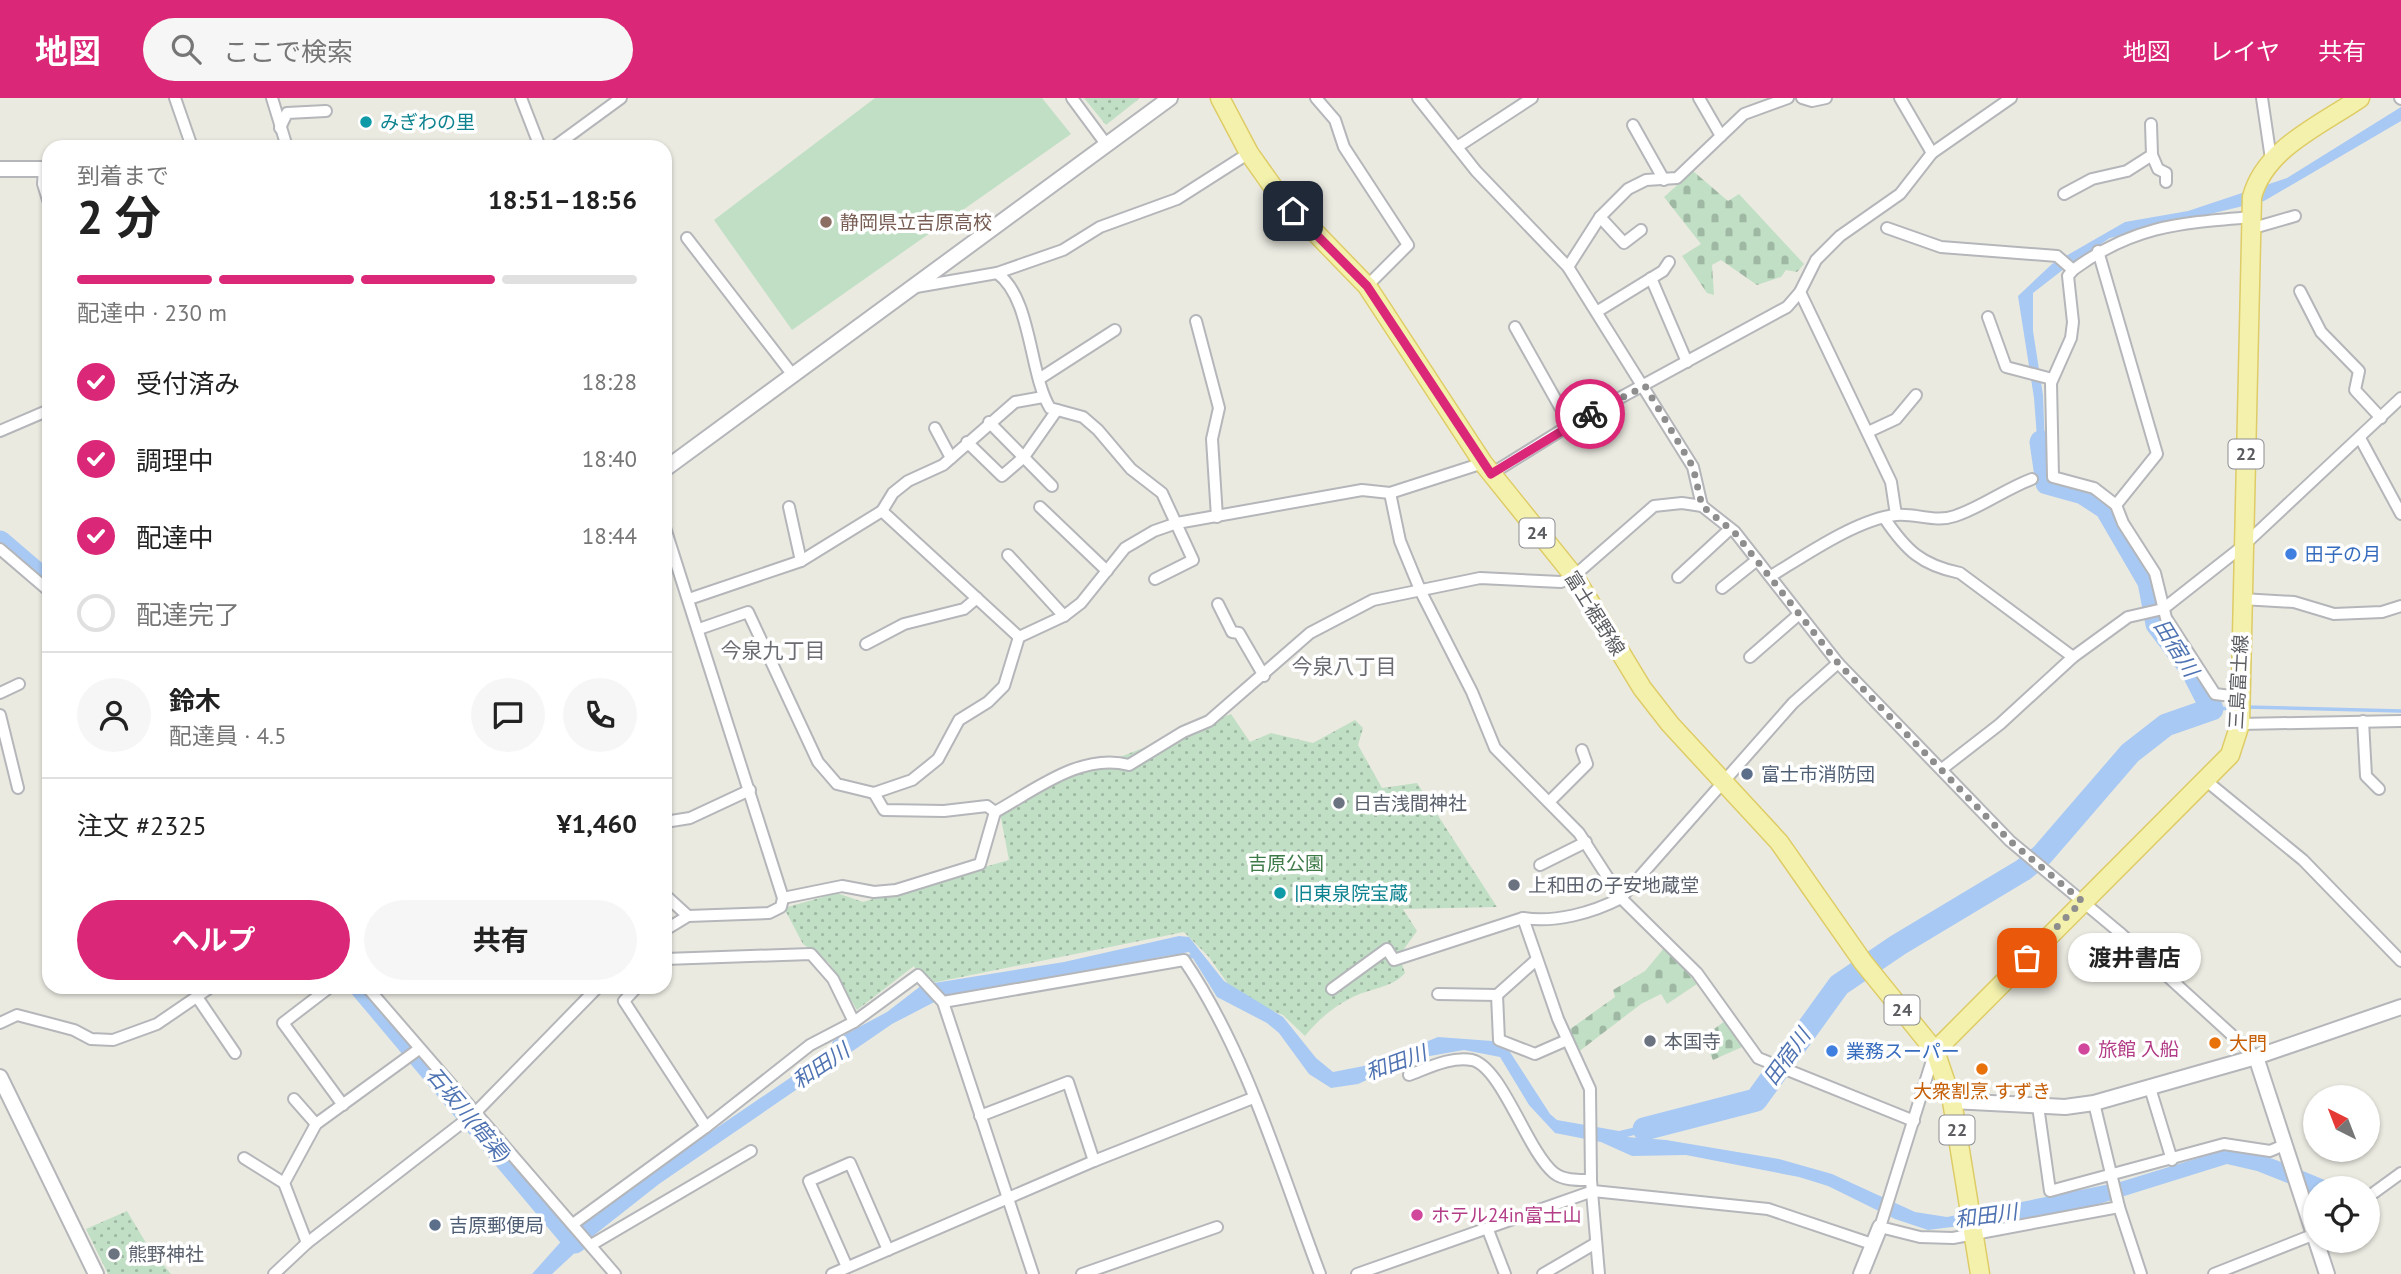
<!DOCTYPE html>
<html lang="ja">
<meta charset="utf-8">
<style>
body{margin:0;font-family:"PT Sans","Noto Sans JP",sans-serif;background:#f6f6f6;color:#222;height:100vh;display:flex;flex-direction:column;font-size:26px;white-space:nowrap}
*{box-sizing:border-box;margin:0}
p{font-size:23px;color:#767676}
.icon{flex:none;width:38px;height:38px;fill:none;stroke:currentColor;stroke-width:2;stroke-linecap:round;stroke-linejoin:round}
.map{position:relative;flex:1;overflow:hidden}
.panel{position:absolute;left:42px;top:42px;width:630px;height:854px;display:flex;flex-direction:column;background:#fff;border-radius:21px;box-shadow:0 2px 5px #0004}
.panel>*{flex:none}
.needle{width:46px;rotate:318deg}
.fabs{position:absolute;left:2303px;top:987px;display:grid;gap:14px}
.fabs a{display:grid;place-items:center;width:77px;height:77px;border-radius:50%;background:#fff;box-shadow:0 2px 5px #0004;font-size:35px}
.pin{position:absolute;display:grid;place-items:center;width:60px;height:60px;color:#fff;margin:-30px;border-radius:14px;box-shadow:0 4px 10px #0006}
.courier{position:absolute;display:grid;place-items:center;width:70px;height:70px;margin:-35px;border:5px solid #db2777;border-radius:50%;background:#fff;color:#222;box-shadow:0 2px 9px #0007}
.bubble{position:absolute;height:49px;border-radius:24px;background:#fff;box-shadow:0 2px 5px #0004;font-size:23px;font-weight:700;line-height:49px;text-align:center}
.overview em{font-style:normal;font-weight:700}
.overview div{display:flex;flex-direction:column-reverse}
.overview{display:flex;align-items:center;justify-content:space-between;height:119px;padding:0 35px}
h1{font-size:46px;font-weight:700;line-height:52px}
.bar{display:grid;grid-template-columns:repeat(4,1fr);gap:10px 7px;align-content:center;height:84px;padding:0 35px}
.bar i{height:9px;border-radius:5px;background:#e0e0e0}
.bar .current{background:#db2777}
.bar p{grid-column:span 4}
.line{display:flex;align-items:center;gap:18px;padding:0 35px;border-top:2px solid #e0e0e0}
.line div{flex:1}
.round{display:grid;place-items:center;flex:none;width:74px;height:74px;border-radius:37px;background:#f6f6f6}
ol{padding:0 35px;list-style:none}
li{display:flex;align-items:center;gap:21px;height:77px}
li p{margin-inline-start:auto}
li .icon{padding:7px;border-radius:50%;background:#db2777;color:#fff;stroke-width:4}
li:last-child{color:#767676}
li i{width:38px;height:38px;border:4px solid #e0e0e0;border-radius:50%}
.primary-button{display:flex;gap:14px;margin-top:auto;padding:14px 35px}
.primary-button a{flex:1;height:80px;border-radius:42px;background:#db2777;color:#fff;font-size:28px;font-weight:700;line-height:80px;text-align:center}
.primary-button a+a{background:#f6f6f6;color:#222}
header{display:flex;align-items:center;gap:42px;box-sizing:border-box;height:98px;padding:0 35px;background:#db2777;color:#fff}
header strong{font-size:33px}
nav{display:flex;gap:38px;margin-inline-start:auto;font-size:24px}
.search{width:490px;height:63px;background:#f6f6f6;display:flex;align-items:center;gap:18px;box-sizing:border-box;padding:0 24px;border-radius:38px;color:#767676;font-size:26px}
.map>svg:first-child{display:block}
.grass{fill:url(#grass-dots)}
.cemetery{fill:url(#cemetery-stones)}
.pitch{fill:#c0dfc4}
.water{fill:#a8c9f3}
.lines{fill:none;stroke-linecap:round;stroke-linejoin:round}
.stream{stroke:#a8c9f3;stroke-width:3.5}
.river{stroke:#a8c9f3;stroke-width:23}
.minor-casing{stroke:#b4b6ba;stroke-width:14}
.tertiary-casing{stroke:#b4b6ba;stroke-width:18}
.primary-casing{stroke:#decc66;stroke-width:21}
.minor{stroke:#fff;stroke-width:10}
.tertiary{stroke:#fff;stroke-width:14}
.primary{stroke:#f4f1ad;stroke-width:18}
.done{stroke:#8d8e8d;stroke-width:7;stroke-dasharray:0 12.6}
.route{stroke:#db2777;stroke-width:9}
.culture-dot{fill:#0f9aa8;stroke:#fff;stroke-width:2.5}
.education-dot{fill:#8d6e63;stroke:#fff;stroke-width:2.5}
.shop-dot{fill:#3f7fe0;stroke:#fff;stroke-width:2.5}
.service-dot{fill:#5c6f8a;stroke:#fff;stroke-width:2.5}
.worship-dot{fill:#6b7280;stroke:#fff;stroke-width:2.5}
.food-dot{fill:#e8710a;stroke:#fff;stroke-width:2.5}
.hotel-dot{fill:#d1479c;stroke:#fff;stroke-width:2.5}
.labels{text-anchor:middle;stroke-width:7;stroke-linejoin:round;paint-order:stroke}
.shield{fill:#fff;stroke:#8c8d90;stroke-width:2}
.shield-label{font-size:18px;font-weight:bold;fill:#5a5c60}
.culture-label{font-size:19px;fill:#0d838f;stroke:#fff;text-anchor:start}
.education-label{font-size:19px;fill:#785e54;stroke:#fff;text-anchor:start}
.shop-label{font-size:19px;fill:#366cbe;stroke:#fff;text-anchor:start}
.street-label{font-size:19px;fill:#5a5c60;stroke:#fff}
.service-label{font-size:19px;fill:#4e5e75;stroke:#fff;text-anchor:start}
.worship-label{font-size:19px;fill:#5b616d;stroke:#fff;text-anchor:start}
.park-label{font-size:19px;fill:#3e7b48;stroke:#fff}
.food-label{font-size:19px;fill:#c56008;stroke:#fff;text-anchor:start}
.hotel-label{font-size:19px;fill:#b23c85;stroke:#fff;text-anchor:start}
.water-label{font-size:21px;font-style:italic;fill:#4f73b2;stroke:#fff}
.neighbourhood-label{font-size:21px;fill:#6b6d72;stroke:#fff}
</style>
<header>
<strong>地図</strong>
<div class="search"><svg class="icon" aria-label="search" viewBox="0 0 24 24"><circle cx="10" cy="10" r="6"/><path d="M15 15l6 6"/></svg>ここで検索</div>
<nav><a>地図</a><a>レイヤ</a><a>共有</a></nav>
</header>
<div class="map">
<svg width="2401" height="1176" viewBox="0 0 2401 1176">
<defs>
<pattern id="grass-dots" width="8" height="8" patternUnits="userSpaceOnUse" patternTransform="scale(1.75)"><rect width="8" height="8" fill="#c0dfc4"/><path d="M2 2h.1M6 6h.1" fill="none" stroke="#9fb8a3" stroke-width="1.8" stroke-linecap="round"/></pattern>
<pattern id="cemetery-stones" width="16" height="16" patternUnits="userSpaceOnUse" patternTransform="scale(1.75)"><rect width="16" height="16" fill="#c0dfc4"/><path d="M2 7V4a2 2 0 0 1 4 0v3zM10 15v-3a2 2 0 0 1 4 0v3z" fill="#9fb8a3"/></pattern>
</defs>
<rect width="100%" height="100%" fill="#ebeae1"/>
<g class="grass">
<path d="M1084 0H1140L1106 27Z"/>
<path d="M1231 616 1250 644 1271 635 1313 645 1355 622 1363 630 1358 647 1382 690 1417 685 1497 809 1403 811 1417 833 1399 858 1405 875C1391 891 1369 890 1351 900 1333 909 1318 922 1305 938L1283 917 1238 900 1209 859 1184 834 922 887 914 868 857 912 829 865 803 846 784 810 837 795 863 804 1009 762 999 710 1076 676Z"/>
<path d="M127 1113 149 1150 171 1176H108L86 1131Z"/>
</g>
<g class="cemetery">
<path d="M1693 73 1728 103 1739 96 1804 166 1797 174 1786 172 1781 179 1757 187 1721 162 1712 167 1714 197 1707 195 1682 158 1701 146 1664 99Z"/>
<path d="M1665 849 1697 886 1667 906 1661 896 1641 906 1577 955 1569 932 1615 899 1613 892 1645 873Z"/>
<path d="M1725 923 1742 949 1713 962 1703 939Z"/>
</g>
<path class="pitch" d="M875 0H1042L1071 36 792 232 714 122Z"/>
<g class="water">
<path d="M2401 9V23L2264 103 2110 140 2069 167 2033 195V233L2043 297 2046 376 2050 384 2070 388 2106 407 2101 411 2081 397 2044 389 2040 379 2034 300 2018 198 2052 166 2125 124 2188 113 2287 80Z"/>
<path d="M1179 838 1189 839 1224 883 1283 919 1316 960 1333 974 1369 967 1438 939 1492 943 1508 951 1550 1016 1557 1022 1619 1033 1671 1021 1673 1026 1627 1039 1666 1042 1779 1061 1832 1076 1915 1114 1947 1119 2120 1084 2224 1052 2243 1051 2276 1062 2344 1090H2315V1096L2257 1073 2227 1066 2073 1114 1928 1132 1895 1121 1828 1088 1799 1079 1686 1057 1632 1058 1601 1044 1555 1035 1529 1007 1500 959 1464 952 1413 961 1358 986 1331 990 1309 976 1279 935 1267 925 1217 899 1189 854 946 898 892 926 659 1086 593 1138 552 1176H532L566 1138 621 1095 828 954 833 943 887 914 922 887 1064 864Z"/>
</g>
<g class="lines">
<g class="stream">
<path d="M2246 609 2401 613"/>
<path d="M2212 611 2234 610"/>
<path d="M1175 856 1195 859"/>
</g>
<g class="river">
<path d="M0 444 49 486"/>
<path d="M361 889 575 1144"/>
<path d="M1644 1031 1756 1002 1839 887 1898 847 2023 772 2042 757 2130 655 2166 627 2212 611 2192 572 2157 526 2149 484 2106 410 2083 395 2047 385 2041 344"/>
</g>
<defs>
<g id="minor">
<path d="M175 0 192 49"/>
<path d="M272 0 287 49"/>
<path d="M521 0 540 49"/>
<path d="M1072 0 1106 46"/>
<path d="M1316 0 1335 22 1344 49 1408 147 1367 188"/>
<path d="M1418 0 1476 73 1568 169 1693 369 1702 408"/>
<path d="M1699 0 1721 38"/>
<path d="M1802 0 1812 3 1826 0"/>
<path d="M1900 0 1932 55"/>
<path d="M2262 0 2271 61"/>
<path d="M2400 0 2401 1"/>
<path d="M1633 27 1664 82"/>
<path d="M280 30 287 15 326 13"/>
<path d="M554 49 621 0"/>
<path d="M1457 49 1532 0"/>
<path d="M2152 57 2158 71 2166 75V84"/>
<path d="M44 71 43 86 49 105"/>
<path d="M2064 96 2092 81 2127 73 2152 57 2151 26"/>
<path d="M1600 119 1624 145 1641 132"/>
<path d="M1887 130 1941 149 2057 158 2073 172"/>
<path d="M2250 131 2295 118"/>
<path d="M687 140 792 276"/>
<path d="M2098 153 2157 356 2116 407"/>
<path d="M1568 169 1600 119 1628 91 1646 82 1677 80 1744 16 1788 0"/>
<path d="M997 175C1032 200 1029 276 1050 310L1083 319 1098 332 1131 371 1162 395 1193 462 1155 481"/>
<path d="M1651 180 1687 264"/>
<path d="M916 189 997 175 1063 152 1100 129 1177 101 1249 55"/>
<path d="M2300 193 2321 234 2359 273 2355 292 2381 320"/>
<path d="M1800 194 1891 384 1896 417"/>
<path d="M1598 213 1663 173 1669 164"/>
<path d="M1988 219 2006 269 2052 281"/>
<path d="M1196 223 1219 310 1212 341 1217 419"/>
<path d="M1515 229 1570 327"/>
<path d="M1039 281 1115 232"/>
<path d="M989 324 1052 388"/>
<path d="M935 330 951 360"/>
<path d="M0 333 49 312"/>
<path d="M1868 334 1896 321 1916 297"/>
<path d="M2360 340 2401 416"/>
<path d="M967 344 1002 378 1024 359 1057 312"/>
<path d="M1491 376 1570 327 1787 209 1800 194 1816 162 1840 138 1900 96 1932 55 2011 0"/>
<path d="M1390 395 1400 443 1421 494 1472 594 1495 650 1579 735 1621 800 1697 875 1758 960 1914 1023"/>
<path d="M789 409 801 463"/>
<path d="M1040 409 1107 473"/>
<path d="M882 413 1019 539"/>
<path d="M1885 421C1906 452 1921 467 1960 475L2073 559"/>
<path d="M665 430 783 800 781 809 769 815 688 818 665 832"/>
<path d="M0 451 49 493"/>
<path d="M1008 457 1064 518"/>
<path d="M1771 478C1804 458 1857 421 1896 417 1916 415 1935 425 1955 418 1982 409 2005 391 2032 381"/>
<path d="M1678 479 1730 431"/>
<path d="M1722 490 1757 462"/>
<path d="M689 501 801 463 882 413 893 395 908 383 943 367 1015 304 1043 299"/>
<path d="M2242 501 2294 504 2334 516 2382 514 2401 508"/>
<path d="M1218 506 1232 534 1239 535 1264 578"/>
<path d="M699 531 748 514 818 664 837 686 874 695 912 682 938 661 959 622 988 604 1004 588 1019 539 1064 518 1081 505 1125 450 1154 433 1177 425 1362 392 1390 395 1483 365"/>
<path d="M866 546 904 526 964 511 977 500"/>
<path d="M1750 559 1797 518"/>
<path d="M0 595 19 586"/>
<path d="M2239 599 2215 596 2166 520 2155 475 2123 425 2116 407 2094 390 2053 379 2051 285 2071 240 2073 224 2068 178 2073 172C2132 128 2179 125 2251 119"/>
<path d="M0 617 18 690"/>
<path d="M2363 623 2366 678 2379 691"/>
<path d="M2240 626 2401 623"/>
<path d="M1942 671 2000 626 2073 559 2128 519 2163 511 2243 448 2401 300"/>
<path d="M2204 681 2303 762 2401 863"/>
<path d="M874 695 884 712 944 713 987 708 995 714C1035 692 1082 654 1129 667L1183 634 1209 623 1310 535 1373 502 1480 480 1561 484 1574 478 1654 408 1682 405 1702 408 1735 434 1838 565 2010 743 2119 834 2256 959"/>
<path d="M1549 704 1587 666 1582 652"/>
<path d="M665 724 690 720 750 692"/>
<path d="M1540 767 1586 744"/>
<path d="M665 797 688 818"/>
<path d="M783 800 842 788 874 794 896 792 980 766 995 714"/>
<path d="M1523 820 1558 921 1590 991 1591 1082 1599 1176"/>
<path d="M665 861 811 856 833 881 854 924"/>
<path d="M330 889 283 925 343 1007"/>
<path d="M367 889 615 1176"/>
<path d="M637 889 624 903 706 1029"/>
<path d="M1332 891 1387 851 1394 862 1523 820C1555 825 1592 815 1621 800L1793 605 1838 565"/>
<path d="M1438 896 1497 897 1535 863"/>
<path d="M1497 897 1499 942 1535 956 1567 942"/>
<path d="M197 899 235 955"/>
<path d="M943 904 1184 862C1247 955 1280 1071 1320 1176"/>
<path d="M0 925 17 917 74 932 91 941 113 942 157 926 211 889"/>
<path d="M1934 956 1880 1129 1920 1139 1953 1140 2119 1109"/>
<path d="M1409 977C1428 970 1451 958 1472 962 1502 969 1527 1053 1554 1075 1564 1083 1580 1082 1591 1082"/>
<path d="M2150 990 2172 1062"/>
<path d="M294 1001 316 1026"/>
<path d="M2094 1005 2119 1109 2141 1176"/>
<path d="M2038 1008 2050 1093 2224 1046 2270 1053 2284 1047"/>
<path d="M980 1018 1068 984 1094 1063"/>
<path d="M244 1060 284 1085"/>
<path d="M2368 1099 2401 1075"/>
<path d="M573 1126 706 1029 810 947 854 924 918 877 943 904 1033 1176"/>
<path d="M1488 1132 1505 1176"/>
<path d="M307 1145 284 1085 316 1026 419 951"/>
<path d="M591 1147 751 1053"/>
<path d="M847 1169 809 1083 850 1065 888 1152"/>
<path d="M274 1176 307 1145 476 1014 598 889"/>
<path d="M832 1176 1094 1063 1253 1000"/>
<path d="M1082 1176 1217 1129"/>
<path d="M1357 1176 1593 1093 1768 1111 1872 1146"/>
<path d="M1543 1176 1596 1145"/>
<path d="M2214 1176 2315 1136"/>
</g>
<g id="tertiary">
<path d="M0 71H49"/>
<path d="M665 371 1170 0"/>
<path d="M2256 959 2327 1176"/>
<path d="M0 979 96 1176"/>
<path d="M1952 1003 2065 1009 2094 1005 2256 959 2401 909"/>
<path d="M1861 1176 1880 1129"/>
</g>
<g id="primary">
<path d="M1220 0 1249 55 1278 96 1367 188 1483 365 1574 478 1642 590 1670 626 1779 744 1863 864 1935 953 1952 1003 1980 1176"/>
<path d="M1935 953 2230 657 2240 626 2252 99C2265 50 2321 27 2360 0"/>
</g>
</defs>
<use href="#minor" class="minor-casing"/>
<use href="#tertiary" class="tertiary-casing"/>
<use href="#primary" class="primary-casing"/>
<use href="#minor" class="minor"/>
<use href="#tertiary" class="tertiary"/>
<use href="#primary" class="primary"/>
</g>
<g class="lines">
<path class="done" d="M1590 316 1645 288 1693 369 1702 408 1735 435 1838 565 2010 743 2082 803 2027 860"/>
<path class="route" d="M1293 113 1367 188 1491 376 1590 316"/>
</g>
<g class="culture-dot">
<circle cx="366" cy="24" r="7"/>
<circle cx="1280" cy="795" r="7"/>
</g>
<circle class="education-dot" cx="826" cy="124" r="7"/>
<g class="shop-dot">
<circle cx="2291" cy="456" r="7"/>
<circle cx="1832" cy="953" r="7"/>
</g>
<g class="service-dot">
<circle cx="1747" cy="676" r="7"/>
<circle cx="435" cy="1127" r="7"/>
</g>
<g class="worship-dot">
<circle cx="1339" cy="705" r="7"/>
<circle cx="1514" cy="787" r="7"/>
<circle cx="1650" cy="943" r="7"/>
<circle cx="114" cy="1156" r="7"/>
</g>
<g class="food-dot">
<circle cx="2215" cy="945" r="7"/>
<circle cx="1982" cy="971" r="7"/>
</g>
<g class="hotel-dot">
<circle cx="2084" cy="951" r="7"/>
<circle cx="1417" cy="1117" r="7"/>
</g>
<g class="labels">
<g class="shield">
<rect x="2228.5" y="341.5" width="35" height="29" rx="5"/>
<rect x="1519.5" y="420.5" width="35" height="29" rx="5"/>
<rect x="1884.5" y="897.5" width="35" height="29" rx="5"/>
<rect x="1939.5" y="1017.5" width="35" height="29" rx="5"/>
</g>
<g class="shield-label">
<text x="2246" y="362">22</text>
<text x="1537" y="441">24</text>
<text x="1902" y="918">24</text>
<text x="1957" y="1038">22</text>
</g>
<g class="culture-label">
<text x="380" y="31">みぎわの里</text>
<text x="1294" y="802">旧東泉院宝蔵</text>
</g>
<g class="education-label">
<text x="840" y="131">静岡県立吉原高校</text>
</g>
<g class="shop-label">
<text x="2305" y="463">田子の月</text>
<text x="1846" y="960">業務スーパー</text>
</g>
<g class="street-label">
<text transform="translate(1595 515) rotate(58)" y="7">富士裾野線</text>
<text transform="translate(2238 584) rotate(-87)" y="7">三島富士線</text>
</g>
<g class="service-label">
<text x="1761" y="683">富士市消防団</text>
<text x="449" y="1134">吉原郵便局</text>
</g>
<g class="worship-label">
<text x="1353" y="712">日吉浅間神社</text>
<text x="1528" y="794">上和田の子安地蔵堂</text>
<text x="1664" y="950">本国寺</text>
<text x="128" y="1163">熊野神社</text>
</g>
<g class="park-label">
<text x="1286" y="772">吉原公園</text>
</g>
<g class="food-label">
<text x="2229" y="952">大門</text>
<text x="1982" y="1000" text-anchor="middle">大衆割烹 すずき</text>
</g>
<g class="hotel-label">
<text x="2098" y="958">旅館 入船</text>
<text x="1431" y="1124">ホテル24in富士山</text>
</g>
<g class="water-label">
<text transform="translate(2176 550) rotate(58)" y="7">田宿川</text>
<text transform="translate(1787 959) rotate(-54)" y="7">田宿川</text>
<text transform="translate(1396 965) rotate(-20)" y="7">和田川</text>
<text transform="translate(821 968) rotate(-34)" y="7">和田川</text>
<text transform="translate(468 1017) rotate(50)" y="7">石坂川(暗渠)</text>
<text transform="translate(1986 1118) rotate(-8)" y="7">和田川</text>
</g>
<g class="neighbourhood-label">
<text x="773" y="560">今泉九丁目</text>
<text x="1344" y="576">今泉八丁目</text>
</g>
</g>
</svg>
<div class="fabs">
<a><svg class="needle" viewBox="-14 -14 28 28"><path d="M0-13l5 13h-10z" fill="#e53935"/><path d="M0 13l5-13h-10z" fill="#767676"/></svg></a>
<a><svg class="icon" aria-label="locate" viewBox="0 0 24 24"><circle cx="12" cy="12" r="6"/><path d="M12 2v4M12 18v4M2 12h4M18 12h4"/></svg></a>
</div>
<div class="pin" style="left:2027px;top:860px;background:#ea580c"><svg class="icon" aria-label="bag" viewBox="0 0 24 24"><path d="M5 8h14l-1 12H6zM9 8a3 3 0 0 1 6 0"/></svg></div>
<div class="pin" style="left:1293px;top:113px;background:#1f2937"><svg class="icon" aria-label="home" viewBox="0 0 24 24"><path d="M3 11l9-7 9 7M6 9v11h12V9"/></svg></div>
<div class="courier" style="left:1590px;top:316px"><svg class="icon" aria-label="bike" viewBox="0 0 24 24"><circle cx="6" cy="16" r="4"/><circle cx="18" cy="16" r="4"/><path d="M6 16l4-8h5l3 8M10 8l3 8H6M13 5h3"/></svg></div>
<div class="bubble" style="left:2068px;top:835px;width:133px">渡井書店</div>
<section class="panel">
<div class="overview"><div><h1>2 分</h1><p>到着まで</p></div><em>18:51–18:56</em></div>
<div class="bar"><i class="current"></i><i class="current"></i><i class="current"></i><i></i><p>配達中 · 230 m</p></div>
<ol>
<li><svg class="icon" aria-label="check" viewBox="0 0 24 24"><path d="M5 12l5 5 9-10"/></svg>受付済み<p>18:28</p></li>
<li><svg class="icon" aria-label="check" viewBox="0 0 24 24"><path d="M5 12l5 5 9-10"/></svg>調理中<p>18:40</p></li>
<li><svg class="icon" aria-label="check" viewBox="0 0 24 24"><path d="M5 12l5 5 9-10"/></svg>配達中<p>18:44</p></li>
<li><i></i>配達完了</li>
</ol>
<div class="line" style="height:126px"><a class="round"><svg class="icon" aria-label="person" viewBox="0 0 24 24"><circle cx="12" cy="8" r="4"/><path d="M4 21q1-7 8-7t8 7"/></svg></a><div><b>鈴木</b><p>配達員 · 4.5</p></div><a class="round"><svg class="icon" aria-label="chat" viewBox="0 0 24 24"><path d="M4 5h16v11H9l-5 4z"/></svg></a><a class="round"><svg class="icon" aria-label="phone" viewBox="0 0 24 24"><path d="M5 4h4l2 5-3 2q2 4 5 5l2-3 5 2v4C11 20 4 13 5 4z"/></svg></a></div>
<div class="line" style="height:91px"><div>注文 #2325</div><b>¥1,460</b></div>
<div class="primary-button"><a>ヘルプ</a><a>共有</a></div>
</section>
</div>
